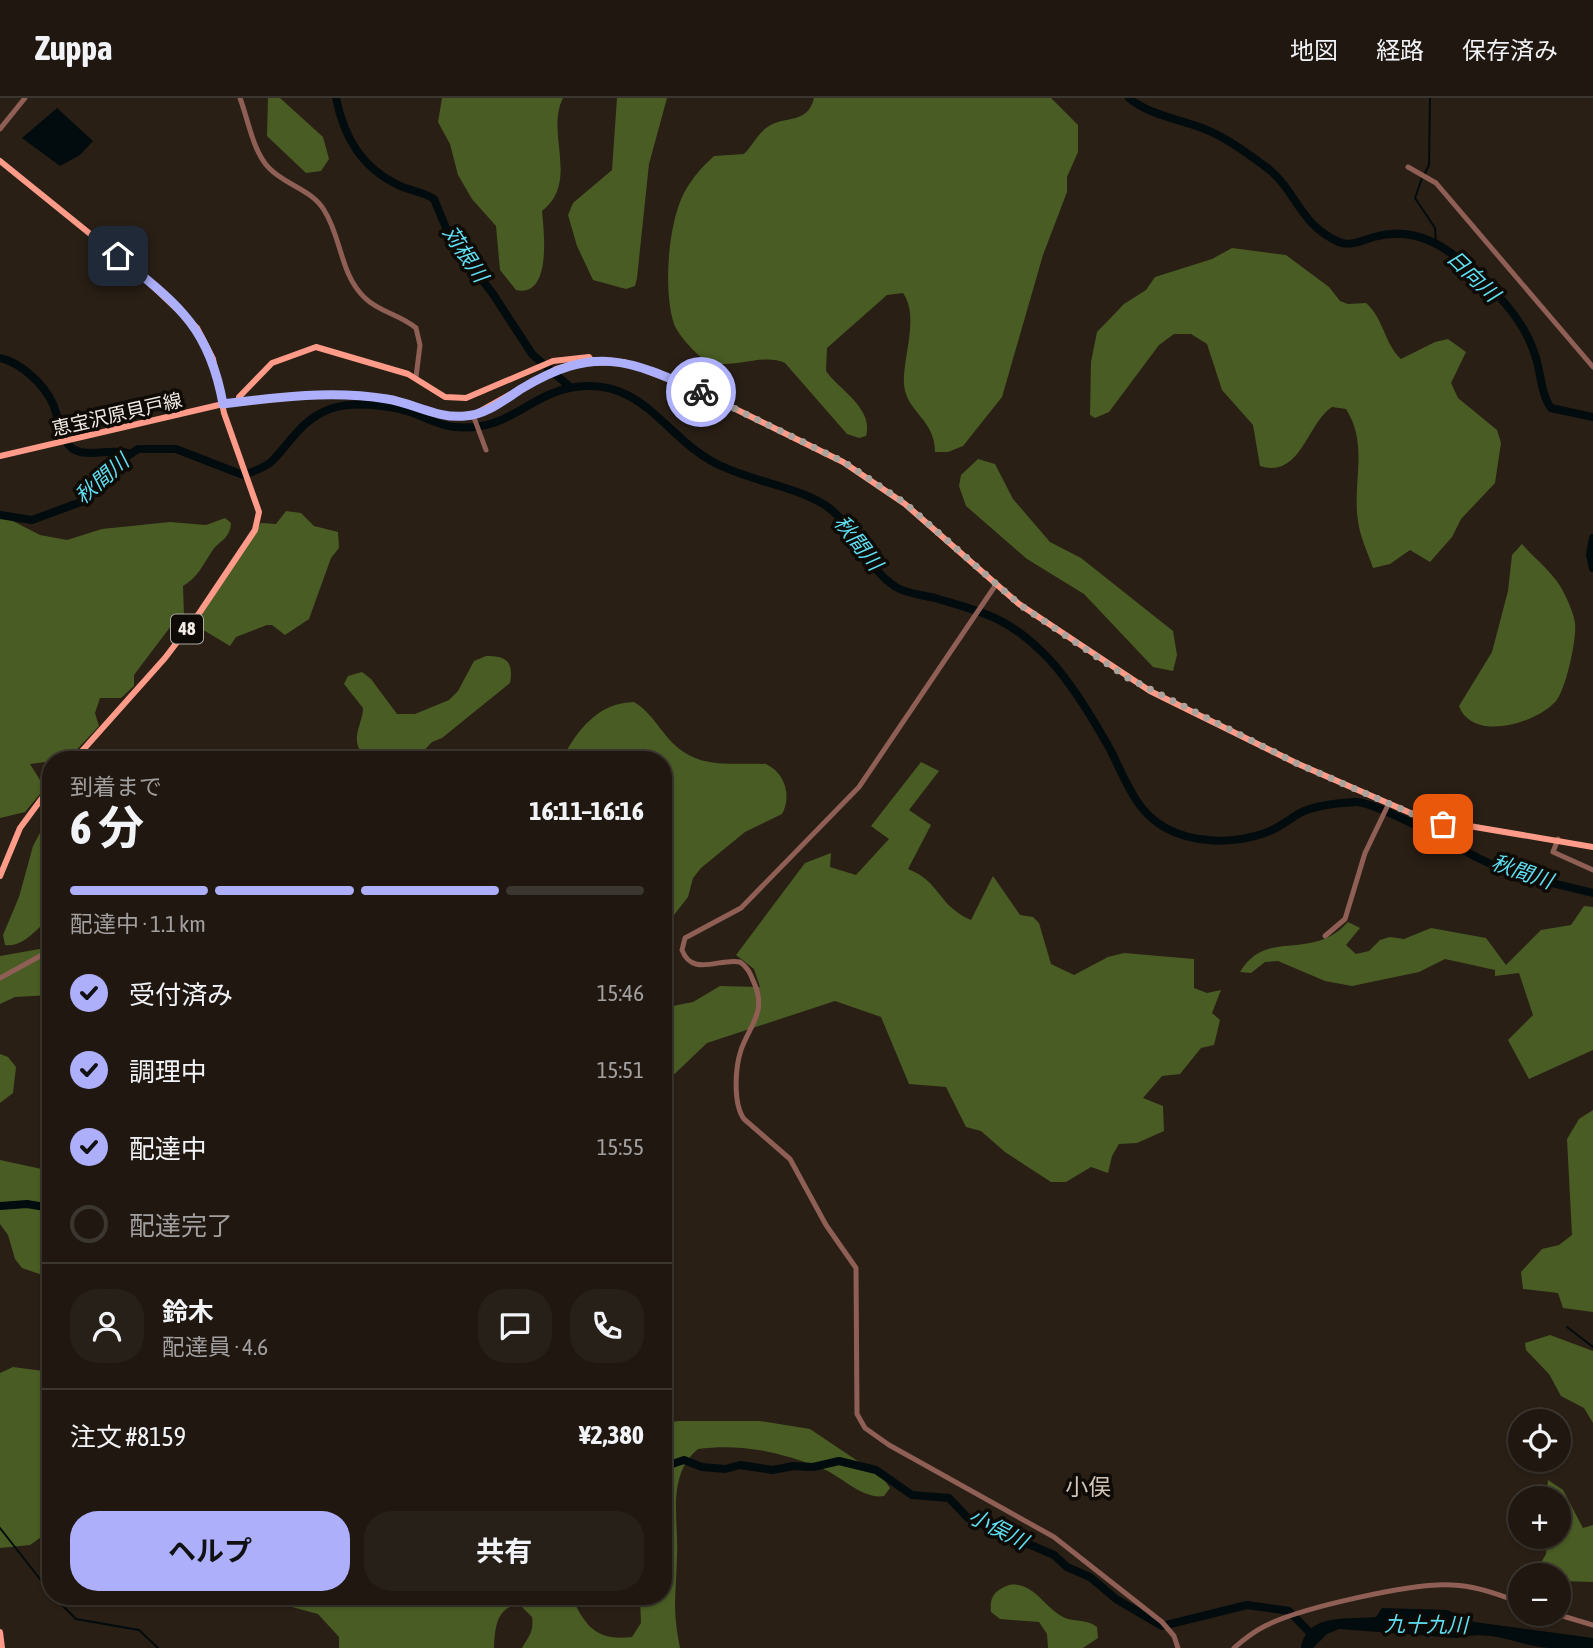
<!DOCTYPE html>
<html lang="ja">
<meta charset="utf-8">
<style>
body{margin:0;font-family:"Asap Condensed","Noto Sans JP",sans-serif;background:#272019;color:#f1f3f6;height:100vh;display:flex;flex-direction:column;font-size:26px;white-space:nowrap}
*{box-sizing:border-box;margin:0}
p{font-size:23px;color:#a19f9f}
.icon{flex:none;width:38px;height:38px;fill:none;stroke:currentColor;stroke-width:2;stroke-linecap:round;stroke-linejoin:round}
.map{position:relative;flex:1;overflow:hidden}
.panel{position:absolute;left:42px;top:653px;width:630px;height:854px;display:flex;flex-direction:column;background:#1f1710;border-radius:28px;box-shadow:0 2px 5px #0004,0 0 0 2px #3c3630}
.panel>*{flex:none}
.fabs{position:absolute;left:1508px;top:1311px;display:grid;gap:14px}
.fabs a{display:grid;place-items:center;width:63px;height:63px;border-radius:50%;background:#1f1710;box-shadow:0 2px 5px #0004,0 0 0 2px #3c3630;font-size:35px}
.pin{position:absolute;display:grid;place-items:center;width:60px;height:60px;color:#fff;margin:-30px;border-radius:14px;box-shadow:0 4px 10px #0006}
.courier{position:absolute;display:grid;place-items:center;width:70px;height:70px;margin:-35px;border:5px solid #adaffb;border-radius:50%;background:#fff;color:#222;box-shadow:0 2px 9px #0007}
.head em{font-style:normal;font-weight:700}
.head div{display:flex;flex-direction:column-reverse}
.head{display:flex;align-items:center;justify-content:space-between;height:119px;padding:0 28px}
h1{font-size:46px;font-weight:700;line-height:52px}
.bar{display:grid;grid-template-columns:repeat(4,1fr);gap:10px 7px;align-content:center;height:84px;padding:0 28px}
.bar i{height:9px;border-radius:5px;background:#3c3630}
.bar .selected{background:#adaffb}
.bar p{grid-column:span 4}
.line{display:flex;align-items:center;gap:18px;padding:0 28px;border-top:2px solid #3c3630}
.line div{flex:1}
.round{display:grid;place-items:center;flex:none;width:74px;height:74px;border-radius:28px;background:#272019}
ol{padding:0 28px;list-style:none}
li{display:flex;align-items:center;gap:21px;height:77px}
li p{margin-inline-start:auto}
li .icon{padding:7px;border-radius:50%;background:#adaffb;color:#111;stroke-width:4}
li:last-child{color:#a19f9f}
li i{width:38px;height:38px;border:4px solid #3c3630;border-radius:50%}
.action{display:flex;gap:14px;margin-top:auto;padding:14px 28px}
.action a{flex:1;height:80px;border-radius:28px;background:#adaffb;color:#111;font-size:28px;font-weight:700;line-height:80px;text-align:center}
.action a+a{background:#272019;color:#f1f3f6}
header{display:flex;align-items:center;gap:42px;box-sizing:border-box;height:98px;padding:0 35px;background:#1f1710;border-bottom:2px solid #3c3630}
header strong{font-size:33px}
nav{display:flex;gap:38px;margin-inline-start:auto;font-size:24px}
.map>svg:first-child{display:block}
.forest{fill:#495c23}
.water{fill:#020b0d}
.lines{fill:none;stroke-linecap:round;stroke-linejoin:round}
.stream{stroke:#020b0d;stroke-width:2}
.river{stroke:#020b0d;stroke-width:8}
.minor{stroke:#8f5f55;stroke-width:5}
.major{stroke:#ff9b88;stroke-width:6}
.done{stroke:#aca49c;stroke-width:7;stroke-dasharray:0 12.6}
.route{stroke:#adaffb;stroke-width:9}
.labels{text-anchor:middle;stroke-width:7;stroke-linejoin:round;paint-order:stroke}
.shield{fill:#0e0a06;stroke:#aea8a2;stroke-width:2}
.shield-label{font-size:18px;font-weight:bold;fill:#f3ebe5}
.street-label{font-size:19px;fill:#f3ebe5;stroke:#0e0a06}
.water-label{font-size:21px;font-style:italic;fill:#5edff3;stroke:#0e0a06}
.quarter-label{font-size:23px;fill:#d2c5b8;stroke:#0e0a06}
</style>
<header>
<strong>Zuppa</strong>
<nav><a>地図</a><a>経路</a><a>保存済み</a></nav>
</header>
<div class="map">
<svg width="1593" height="1550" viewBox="0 0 1593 1550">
<rect width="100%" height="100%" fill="#291f15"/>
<g class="forest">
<path d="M268 0H280L323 39 329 61 321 73 306 75 267 38Z"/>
<path d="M442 0H563C545 35 580 83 542 113 544 134 552 200 516 192L500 172 496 128 472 101 458 77 450 46 438 24Z"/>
<path d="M617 0H667L649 66 637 180 635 188 626 191 593 182 577 148 568 117 573 105 612 72Z"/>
<path d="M814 0H1051L1078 27V54L1067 79V94L1043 157 1002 299 963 348 948 354H935C935 321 907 315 904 287 902 260 920 219 903 195L887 197 827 250 826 273C839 292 874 310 866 338L859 340 847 336 785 265C760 253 725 277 701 259 693 253 677 235 674 226 663 192 668 126 684 95 692 80 702 69 714 58L744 56C752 48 757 37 766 30 785 16 807 28 814 0Z"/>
<path d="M1232 150 1286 157 1329 189 1340 203 1348 206 1366 205C1384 221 1384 245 1401 261L1435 244 1448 241 1466 254 1451 285 1458 300 1497 332 1501 345 1495 385 1461 421 1452 439 1430 464 1410 452 1390 466 1373 470C1368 455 1360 439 1358 423 1352 385 1369 347 1346 311L1332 309C1307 325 1301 381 1260 368L1253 327 1222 292 1207 246 1191 236H1174L1159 247 1109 314 1095 320 1090 317 1091 264 1097 234 1124 206 1146 192 1155 179 1212 161Z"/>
<path d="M978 361 995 366 1013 401 1050 444 1081 460 1173 533 1177 557 1173 573 1153 569 1084 496 1027 461 966 408 959 388 961 377Z"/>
<path d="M286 413 301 415 314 428 338 434 339 450 331 460 309 521 285 537 272 527H267L236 539 230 548 195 527 261 425 276 426Z"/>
<path d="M3 418 40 437 67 442 102 431 170 424 206 427 225 420 231 425C230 441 220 442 212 453 203 467 198 479 183 488L184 517 174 524 146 561 134 577V588L121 600H100L95 615 99 628 68 661 30 666 45 690 25 714 0 720V420Z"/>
<path d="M1522 446C1535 461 1556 477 1564 495 1568 503 1574 516 1575 525 1577 541 1566 591 1556 603 1537 625 1473 645 1459 608L1492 554 1508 493 1512 457Z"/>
<path d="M486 558C506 558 514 563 510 585L442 640 432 644 416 661C397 662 354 669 357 638 358 628 363 620 363 610L344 586 348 578 362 574 371 581 397 616H415L449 602 458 593 474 563Z"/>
<path d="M634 604C649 613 657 627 668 640 697 673 727 664 766 666 785 675 792 698 782 716L745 734 701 770 693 780 688 799 663 831V662L562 661C578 631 598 605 634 604Z"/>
<path d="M921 664 939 673 909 712 931 727 908 771C940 783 938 808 971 822L993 778 1020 817 1033 819 1039 825 1051 866 1074 877 1108 859 1124 855 1194 861V890L1207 895 1221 892 1212 915 1220 922 1214 947 1201 950 1180 976 1162 978 1143 1000 1163 1008 1164 1033 1137 1045 1119 1046 1112 1058 1108 1075 1091 1069 1066 1084H1051L1005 1054 981 1033 966 1029 946 989 909 986 881 919 835 903 707 945 663 987V910L693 904 720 888 760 889 754 871 736 857 805 765 831 755 830 769 856 777 889 741 871 728Z"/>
<path d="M51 726V818C38 830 23 850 5 847L3 837 19 799 33 748 41 733Z"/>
<path d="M1584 808 1593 809V952L1529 981 1508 942 1533 917 1519 875 1495 878V872L1445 861 1419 874 1352 888 1325 883 1278 863 1265 864 1251 875 1240 874C1267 829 1311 865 1348 824L1360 830 1346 847 1356 856 1369 853 1380 842 1390 839 1404 841 1431 830 1486 840 1506 867 1541 832 1571 827Z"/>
<path d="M51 849V897L15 899 0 906V858Z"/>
<path d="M0 956 8 959 16 969 13 995 0 1005Z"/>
<path d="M1593 1012V1214L1563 1210 1558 1195 1523 1191 1521 1174 1542 1151 1559 1147 1572 1137 1567 1041 1579 1021Z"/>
<path d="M0 1062 51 1073V1180L22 1170 15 1161 8 1137 0 1126Z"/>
<path d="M1550 1237 1593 1253V1325L1584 1310 1561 1298 1549 1276 1526 1252 1525 1245Z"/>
<path d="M13 1269 51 1274V1432L30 1447 0 1450V1275Z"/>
<path d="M679 1323H760L810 1331 883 1380 890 1390 884 1398C863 1402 840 1377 821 1370 781 1354 741 1345 698 1351 666 1377 679 1423 677 1458 676 1498 672 1510 680 1550H522C529 1538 534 1534 532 1519L519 1506C496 1510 495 1530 494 1550H339V1539L318 1516 288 1508 277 1498H377L389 1505 401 1498H571C586 1529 596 1543 632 1539L641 1525 640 1498H663V1325Z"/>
<path d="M1548 1382 1563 1392 1583 1430 1593 1427V1484L1559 1483V1477H1534L1546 1456 1548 1439 1559 1438V1400H1546Z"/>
<path d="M1009 1487C1034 1483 1045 1511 1065 1520 1076 1524 1087 1521 1097 1529L1098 1540 1083 1550H1048L1047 1536 1039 1524 1000 1521 991 1514C989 1499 995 1492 1009 1487Z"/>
</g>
<g class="water">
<path d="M57 10 93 43 80 57 60 68 22 40Z"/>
<path d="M1382 1510 1447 1512 1474 1524 1593 1540V1550C1578 1550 1563 1550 1549 1550 1514 1547 1494 1531 1457 1540L1339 1531 1327 1536 1313 1550H1301C1307 1514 1348 1522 1376 1519Z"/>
</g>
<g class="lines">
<g class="stream">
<path d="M1425 75 1429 67 1430 0"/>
<path d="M1422 80 1415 100 1435 130 1436 145"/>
<path d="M1567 1229 1593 1249"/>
<path d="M0 1430 51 1495"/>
<path d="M53 1498 76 1521 139 1532 158 1550"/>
</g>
<g class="river">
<path d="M336 0C344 39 361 69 398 87 410 93 422 93 434 101L451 142 493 196 532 256 570 289"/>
<path d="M1129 0C1149 17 1179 21 1202 30 1224 38 1247 55 1266 69 1296 91 1299 127 1339 144 1350 149 1363 142 1374 139 1408 129 1437 142 1462 164 1491 188 1522 218 1534 254 1541 271 1540 295 1551 310L1593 319"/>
<path d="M0 260C21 265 44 286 53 306 59 320 60 341 73 351 88 360 111 350 128 355"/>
<path d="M0 417 32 422 81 404 113 368 138 351H176L243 377C252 374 264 370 271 364 291 344 302 321 330 311 352 303 388 307 410 314 425 319 439 328 455 329 510 334 528 296 575 289 643 279 665 340 717 366 750 383 803 390 829 410 857 431 866 471 896 489 907 496 923 497 935 500 981 514 1005 518 1041 553 1064 574 1090 616 1106 644 1123 673 1132 711 1164 729 1193 746 1234 746 1265 735 1278 731 1288 722 1300 715 1315 707 1338 705 1355 704 1376 703 1455 748 1478 760 1514 778 1554 785 1593 795"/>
<path d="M1593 440 1590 457 1593 470"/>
<path d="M0 1108 27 1106 51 1110"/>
<path d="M663 1369 684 1362 702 1369 725 1371 740 1367 773 1372 793 1368 813 1369 839 1363 876 1372 912 1397 949 1400 968 1420 1054 1457 1067 1469 1090 1479 1116 1501 1162 1528 1247 1507 1289 1513 1314 1539"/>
</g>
<g class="minor">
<path d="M240 0C248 21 253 54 269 70 285 87 311 91 324 112 342 140 340 177 365 200 379 214 401 217 416 230L420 247 416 279"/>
<path d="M0 31 25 0"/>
<path d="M1408 69 1436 85 1593 269"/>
<path d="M473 317 486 352"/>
<path d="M995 488 859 689 741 810 685 840 682 852C692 879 719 860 740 864 749 870 751 878 755 887 766 914 750 927 741 952 735 970 733 1006 744 1021L790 1061 826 1127 856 1170 857 1316 865 1330 889 1347 1054 1439 1162 1524 1174 1538 1178 1550"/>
<path d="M1558 741 1553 754 1593 772"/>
<path d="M1325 838 1345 821 1365 755 1389 705"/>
<path d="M0 880 51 852"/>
<path d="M1556 1516 1593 1527"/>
<path d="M1234 1550C1243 1542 1253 1534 1265 1528 1300 1510 1414 1484 1453 1487 1477 1488 1498 1497 1521 1504"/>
</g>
<g class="major">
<path d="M0 63 141 177 197 230 213 261 224 315 259 414 255 432 200 514 165 560 74 662"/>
<path d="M240 304 239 299 272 265 316 249 408 276 445 299 466 300 553 263 589 259 592 263"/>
<path d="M0 358 223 306 300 297H348L388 301 447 318 473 317 556 271 576 265 624 264 699 293 843 364 905 406 1019 506 1150 593 1296 665 1422 720 1593 749"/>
<path d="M0 778 20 730 51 688"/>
<path d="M0 1534 2 1550"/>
</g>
</g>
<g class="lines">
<path class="done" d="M701 294 844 364 905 405 1019 506 1128 580 1296 665 1422 720 1443 726"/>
<path class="route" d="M118 158C177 206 209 228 223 306 278 299 332 292 387 301 413 305 438 321 465 318 486 317 504 302 521 291 594 247 628 261 701 294"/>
</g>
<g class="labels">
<rect class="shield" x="171" y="516.5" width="32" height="29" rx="5"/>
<g class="shield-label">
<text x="187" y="537">48</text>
</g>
<g class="street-label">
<text transform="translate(117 316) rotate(-13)" y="7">恵宝沢原貝戸線</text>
</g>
<g class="water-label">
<text transform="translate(465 156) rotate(56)" y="7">苅根川</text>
<text transform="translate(1473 178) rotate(44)" y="7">日向川</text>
<text transform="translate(102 381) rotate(-41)" y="7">秋間川</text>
<text transform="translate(858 445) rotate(52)" y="7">秋間川</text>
<text transform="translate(1522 774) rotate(19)" y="7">秋間川</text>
<text transform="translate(998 1431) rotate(27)" y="7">小俣川</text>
<text transform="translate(1426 1527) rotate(1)" y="7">九十九川</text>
</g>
<g class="quarter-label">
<text x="1088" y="1397">小俣</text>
</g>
</g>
</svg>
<div class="fabs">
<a><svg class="icon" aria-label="locate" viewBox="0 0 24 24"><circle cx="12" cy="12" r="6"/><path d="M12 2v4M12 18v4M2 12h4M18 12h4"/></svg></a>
<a>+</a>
<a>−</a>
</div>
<div class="pin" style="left:1443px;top:726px;background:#ea580c"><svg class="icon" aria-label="bag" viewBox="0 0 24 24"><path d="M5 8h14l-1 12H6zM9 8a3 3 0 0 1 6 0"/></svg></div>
<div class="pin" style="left:118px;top:158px;background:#1f2937"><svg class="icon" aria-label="home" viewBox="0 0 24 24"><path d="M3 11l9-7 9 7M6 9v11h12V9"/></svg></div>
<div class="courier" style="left:701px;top:294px"><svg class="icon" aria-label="bike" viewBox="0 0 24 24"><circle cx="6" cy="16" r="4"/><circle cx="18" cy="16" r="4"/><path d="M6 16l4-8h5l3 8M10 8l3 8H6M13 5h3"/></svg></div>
<section class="panel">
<div class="head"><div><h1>6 分</h1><p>到着まで</p></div><em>16:11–16:16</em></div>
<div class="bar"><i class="selected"></i><i class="selected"></i><i class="selected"></i><i></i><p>配達中 · 1.1 km</p></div>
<ol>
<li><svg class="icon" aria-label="check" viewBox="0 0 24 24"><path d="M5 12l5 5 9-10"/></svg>受付済み<p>15:46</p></li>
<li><svg class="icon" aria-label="check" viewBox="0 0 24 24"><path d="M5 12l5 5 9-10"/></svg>調理中<p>15:51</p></li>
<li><svg class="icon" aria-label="check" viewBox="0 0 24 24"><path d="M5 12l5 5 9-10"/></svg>配達中<p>15:55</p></li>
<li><i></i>配達完了</li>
</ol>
<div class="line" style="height:126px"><a class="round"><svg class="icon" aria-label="person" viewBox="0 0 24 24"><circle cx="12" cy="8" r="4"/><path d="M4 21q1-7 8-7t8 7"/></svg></a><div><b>鈴木</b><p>配達員 · 4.6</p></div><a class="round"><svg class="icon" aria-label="chat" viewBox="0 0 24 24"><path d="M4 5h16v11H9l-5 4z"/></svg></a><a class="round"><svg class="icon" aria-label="phone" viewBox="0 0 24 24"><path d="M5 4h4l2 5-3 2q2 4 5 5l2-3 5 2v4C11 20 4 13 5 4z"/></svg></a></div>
<div class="line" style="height:91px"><div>注文 #8159</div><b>¥2,380</b></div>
<div class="action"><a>ヘルプ</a><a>共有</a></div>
</section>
</div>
